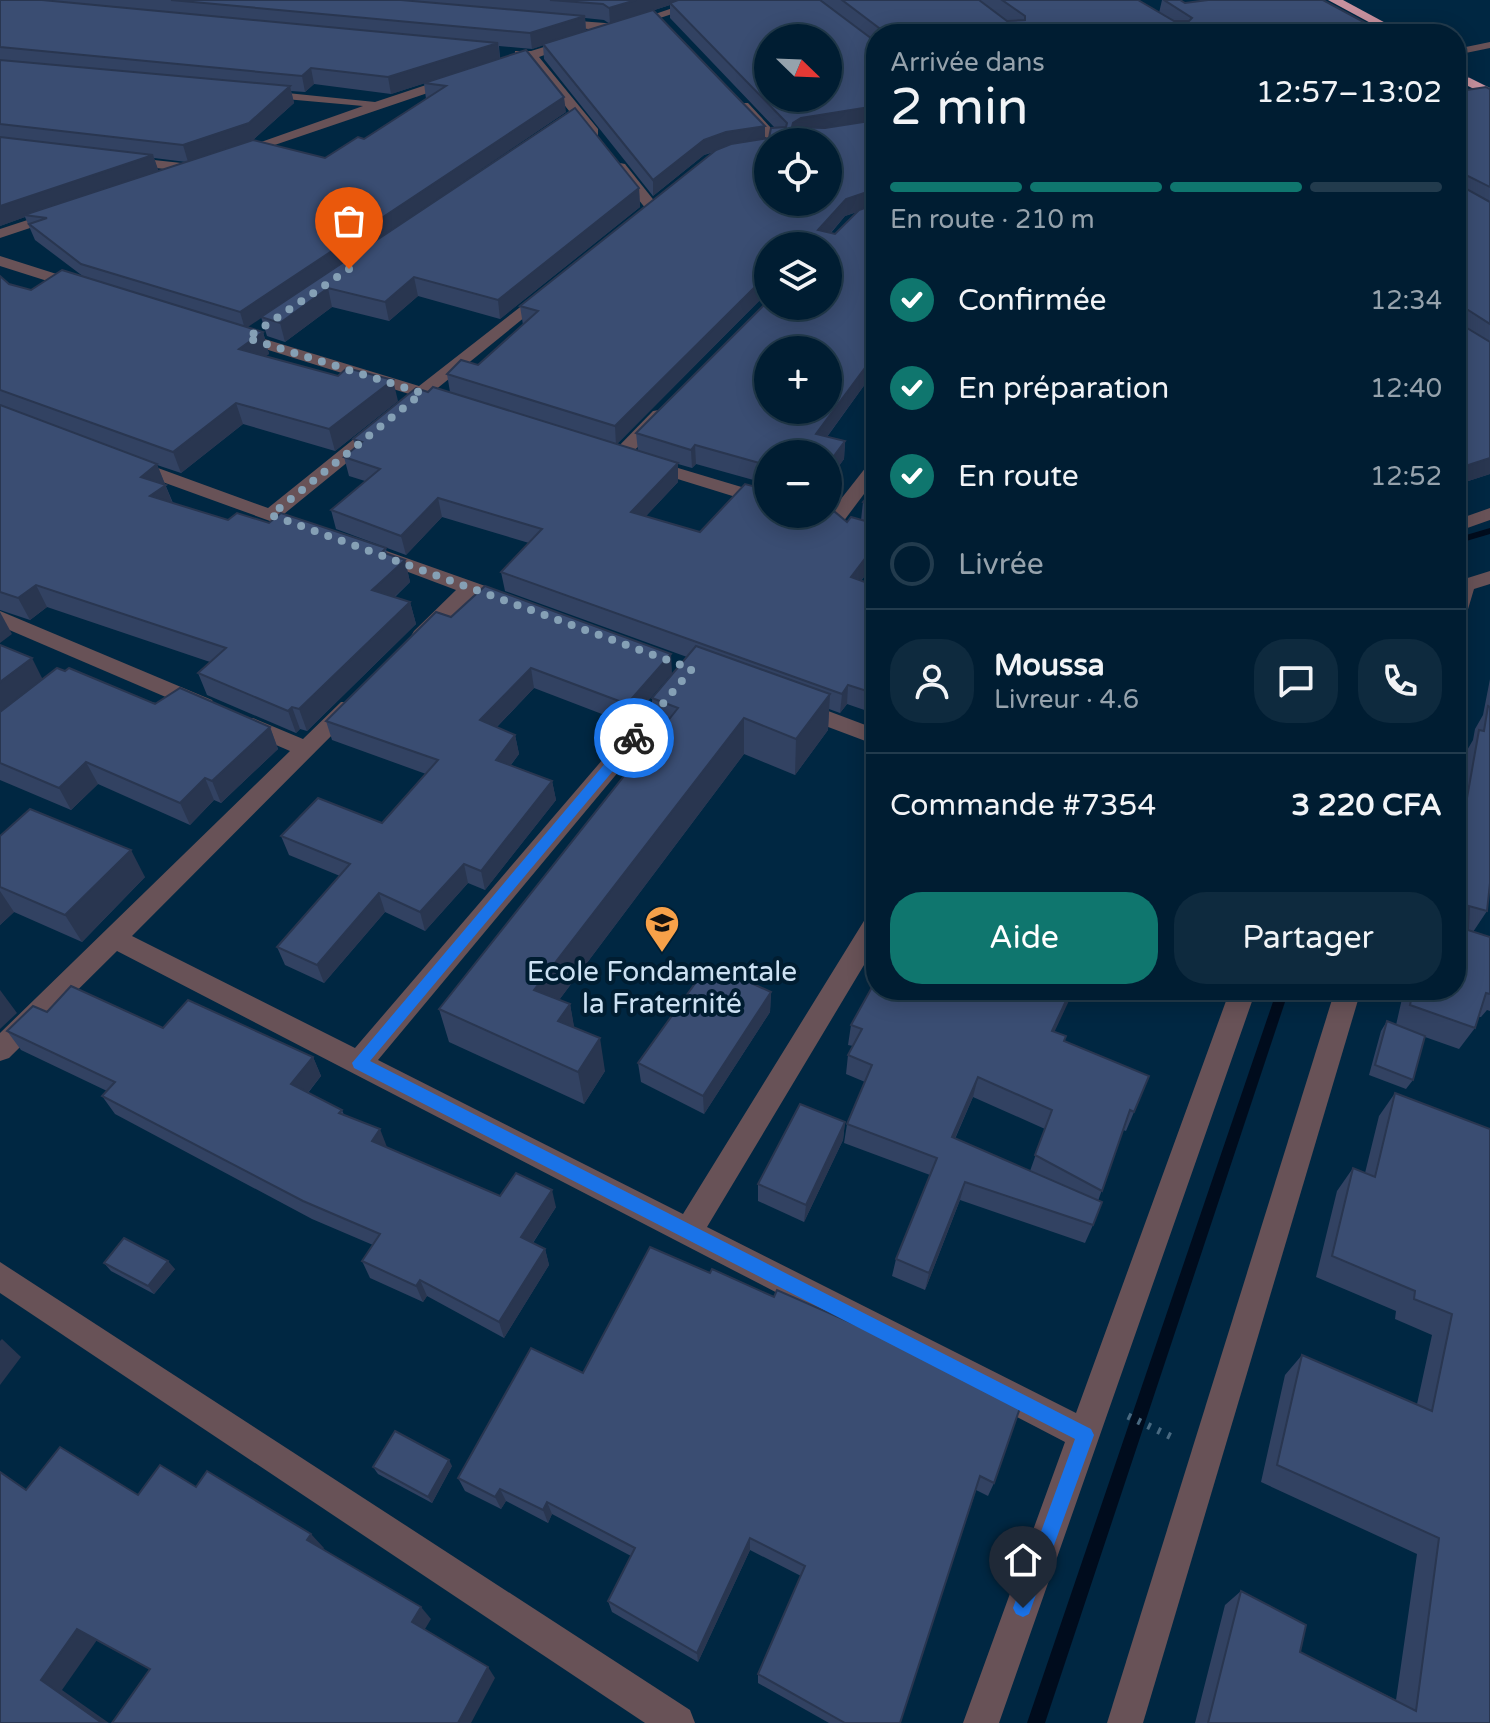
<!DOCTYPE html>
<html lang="fr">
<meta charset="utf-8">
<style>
body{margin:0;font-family:"Varela Round",sans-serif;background:#0e2a3e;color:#f1f3f6;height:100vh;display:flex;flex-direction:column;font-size:30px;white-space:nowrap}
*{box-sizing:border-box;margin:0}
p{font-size:26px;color:#95a2ac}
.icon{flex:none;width:44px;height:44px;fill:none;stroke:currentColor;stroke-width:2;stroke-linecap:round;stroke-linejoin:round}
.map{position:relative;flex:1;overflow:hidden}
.sheet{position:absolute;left:866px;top:24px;width:600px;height:976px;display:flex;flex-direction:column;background:#001d32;border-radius:32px;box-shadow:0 4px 20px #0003,0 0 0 2px #223b4d}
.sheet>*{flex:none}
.needle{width:52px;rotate:113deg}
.fabs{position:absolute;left:754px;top:24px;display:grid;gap:16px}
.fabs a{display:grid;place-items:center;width:88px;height:88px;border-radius:50%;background:#001d32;box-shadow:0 4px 20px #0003,0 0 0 2px #223b4d;font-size:40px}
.pin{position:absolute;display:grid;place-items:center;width:68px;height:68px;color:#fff;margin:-82px -34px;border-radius:50% 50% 50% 0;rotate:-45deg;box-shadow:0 0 8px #0007}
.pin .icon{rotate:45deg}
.courier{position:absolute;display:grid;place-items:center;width:80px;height:80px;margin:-40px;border:6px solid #1a73e8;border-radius:50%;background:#fff;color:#222;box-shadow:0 2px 10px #0007}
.headline em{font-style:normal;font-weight:600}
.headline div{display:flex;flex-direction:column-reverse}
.headline{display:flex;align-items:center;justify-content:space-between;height:136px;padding:0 24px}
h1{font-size:52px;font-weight:600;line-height:60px}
.bar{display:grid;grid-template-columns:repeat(4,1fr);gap:12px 8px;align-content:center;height:96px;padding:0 24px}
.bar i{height:10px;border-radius:6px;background:#223b4d}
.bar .selected{background:#0f766e}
.bar p{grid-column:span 4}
.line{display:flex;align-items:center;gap:20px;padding:0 24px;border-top:2px solid #223b4d}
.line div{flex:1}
.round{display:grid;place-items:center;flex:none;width:84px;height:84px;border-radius:32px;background:#0e2a3e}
ol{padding:0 24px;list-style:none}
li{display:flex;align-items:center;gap:24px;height:88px}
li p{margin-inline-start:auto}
li .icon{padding:8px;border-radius:50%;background:#0f766e;color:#fff;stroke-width:4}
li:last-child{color:#95a2ac}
li i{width:44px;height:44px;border:4px solid #223b4d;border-radius:50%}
.primary-button{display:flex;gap:16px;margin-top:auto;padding:16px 24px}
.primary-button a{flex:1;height:92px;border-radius:32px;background:#0f766e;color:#fff;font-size:32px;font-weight:600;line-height:92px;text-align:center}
.primary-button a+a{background:#0e2a3e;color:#f1f3f6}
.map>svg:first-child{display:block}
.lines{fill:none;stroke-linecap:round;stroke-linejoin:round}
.stream{fill:#000c1d;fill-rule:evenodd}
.path{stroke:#496a81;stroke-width:7;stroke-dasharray:3 8;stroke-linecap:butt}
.lane{fill:#685257;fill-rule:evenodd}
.street{fill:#685257;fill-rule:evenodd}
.highway{fill:#c7919e;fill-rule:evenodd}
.wall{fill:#324262;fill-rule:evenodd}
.shaded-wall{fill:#293650}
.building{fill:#3a4d72;stroke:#293650;stroke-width:2;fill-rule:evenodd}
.route{fill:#1a73e8}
.done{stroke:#85a0b5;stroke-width:8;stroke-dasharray:0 14.4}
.labels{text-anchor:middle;stroke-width:8;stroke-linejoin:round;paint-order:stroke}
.poi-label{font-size:28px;fill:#cce1f3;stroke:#001d31}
</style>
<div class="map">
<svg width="1490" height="1723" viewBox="0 0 1490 1723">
<rect width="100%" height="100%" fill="#002742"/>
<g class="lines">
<g class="stream">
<path d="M1490 528V534L1456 544V538Z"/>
<path d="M1277 990H1289L1045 1723H1027Z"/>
</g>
<path class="path" d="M1128 1416 1176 1439"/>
<path class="lane" d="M1490 42V48L1456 55V49Z"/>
<g class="street">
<path d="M696 0H714L633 27 623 25Z"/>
<path d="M553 19 618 24 624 28 618 32 549 25V21Z"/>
<path d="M570 39 580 42 539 57 598 129V135H588L529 60 499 69 493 65 515 56V51H531Z"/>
<path d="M456 75 460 76V82L242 156 230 153 363 106 263 97 258 96V90L375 102Z"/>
<path d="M738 103H748L784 142H770L738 109Z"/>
<path d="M126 157 191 164 198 168 191 172 121 164V158Z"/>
<path d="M620 163 625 164 656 203V209H646L615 170V164Z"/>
<path d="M58 210 63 211V217L0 238V229Z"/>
<path d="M0 256 88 284 90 287 82 292 0 266Z"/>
<path d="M546 287 552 289V295L434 391 454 400 445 405 425 399 419 404H407L404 400 409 394 230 338 228 335 230 332H242L419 386Z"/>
<path d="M659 410 668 415 665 419 626 459H614L611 455 614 451 653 411Z"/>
<path d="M381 421 390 426 387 430 284 514 313 524 316 528 313 532 306 534 124 468 121 464 130 459 136 460 268 508 375 422Z"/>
<path d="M648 459 768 495V507L642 468 639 464Z"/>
<path d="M876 461V478L840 526H826L823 522 826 518 870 462Z"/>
<path d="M1490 508V520L1456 532V520Z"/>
<path d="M378 548 516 597 519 602 509 609 473 596 428 641H414L411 636 414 631 456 590 371 558 368 554Z"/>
<path d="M1490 571V584L1474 589 1466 616 1456 623 1458 581Z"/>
<path d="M0 611 212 700 215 705 212 710H196L0 626Z"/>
<path d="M672 686 680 688 683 693 680 698 378 1060 683 1214 867 916 876 913V945L707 1227 1076 1413 1230 990H1256L999 1723H963L1065 1442 117 951 9 1058 0 1061V1033L290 751 237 728 234 723 237 718H253L303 739 341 702H357L360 707 132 936 355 1048 664 688Z"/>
<path d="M799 700 876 729V745L791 713 788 708 791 703Z"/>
<path d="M1335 990H1361L1143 1723H1107Z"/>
<path d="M0 1262 690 1710 695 1723H645L0 1293Z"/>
</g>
<g class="highway">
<path d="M1328 0H1343L1406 34H1391Z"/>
<path d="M1456 71 1490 88V97L1456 80Z"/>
</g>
</g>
<g class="wall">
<path d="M0 0H820L876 42V369L827 437 845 441 844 459 828 481V454H768V514L847 522 861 520 863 502 876 486V561L861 581 876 586V714L847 704 840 713 829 709 828 730 795 775 744 754 559 1000 570 1004 574 1028 605 1071 584 1104 449 1042 439 1009 657 735 654 734 652 698 687 657 505 591 501 572 529 543 442 517 406 555 336 529 331 510 365 481 349 476 344 457 356 448 353 439 428 392H450L447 374 478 365 523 325 520 306 714 152 704 155 653 196 544 59 543 45 532 49 499 46 500 58 566 112 311 284 639 188 640 207 500 319 418 296 389 321 332 307 285 342 267 336 261 317 246 327 263 332 269 354 265 356 398 401 335 451 243 424 181 473 157 465 173 503 228 520 269 523 386 548 387 554 405 560 410 582 395 597 410 602 416 624 307 731 300 729 296 733 207 695 198 673 210 662 47 607 30 620 0 610V276L9 284 31 290 84 277 35 240 25 217 0 226ZM670 5V18L775 128 769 138 765 139 630 18ZM585 18 604 20 610 24 586 31ZM475 67 424 83 426 99 364 139 325 158 253 140 294 103 291 91 305 92 314 84 391 94ZM154 158 186 162 158 171ZM857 212 835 234 831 233 845 216ZM768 246 828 306 636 433 638 451 617 444 760 300 768 298ZM678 464 692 468 696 464 757 481V487L700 532 646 516 678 482Z"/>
<path d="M821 0H1138L1159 13 1162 0H1180L1185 3 1386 34H876V42Z"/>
<path d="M1456 71 1467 77 1462 91 1490 89V474L1456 485Z"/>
<path d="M451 617 672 673 628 724 534 688 497 727 515 735 519 754 511 765 552 781 556 800 485 890 468 883 425 931 385 912 324 983 285 965 277 947 340 876 289 855 281 836 382 823 426 774 332 740 326 721Z"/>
<path d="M0 645 43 679 270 727 278 749 221 803 214 800 190 825 98 784 71 810 0 780Z"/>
<path d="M1490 679V883L1487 911 1473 932 1490 937V1011L1487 1010 1481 1017H1478L1475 1028 1459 1049 1425 1037 1413 1080 1406 1089 1369 1075 1381 1031 1387 1021 1396 1025 1404 990H1456V806L1466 752 1473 740 1475 729 1483 715Z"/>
<path d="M0 836 145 877 82 942 14 912 0 925Z"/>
<path d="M771 992 770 1012 704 1114 641 1082 638 1063Z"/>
<path d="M47 1012 163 1028 313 1057 321 1076 308 1093 342 1110 344 1115 387 1148 500 1196 556 1207 533 1243 545 1249 549 1265 504 1338 427 1296 423 1302 370 1278 362 1261 373 1245 312 1219 115 1114 102 1096 107 1091 21 1050 7 1031Z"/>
<path d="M851 1025 1055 1032 1134 1112 1126 1131 1123 1130 1098 1201 1093 1225 1085 1243 960 1200 925 1290 892 1276 896 1259 930 1175 844 1143 847 1124 865 1082 846 1074 848 1055 853 1046 848 1045ZM973 1097 1045 1129 1030 1171 955 1139Z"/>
<path d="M1395 1093 1490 1129V1723H1195L1225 1605 1241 1591 1300 1652 1396 1700 1417 1554 1261 1482 1285 1375 1302 1355 1417 1404 1432 1335 1395 1319 1396 1311 1316 1277 1337 1191 1353 1168 1365 1173 1379 1116Z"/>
<path d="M845 1122 843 1140 804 1222 758 1201V1184Z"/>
<path d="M650 1247 994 1483 988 1496 976 1490 900 1723H829L758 1683V1674L801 1576 750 1550 698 1662 612 1612 608 1601 631 1556 552 1514 548 1523 506 1501 501 1509 465 1491 458 1478 583 1373Z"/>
<path d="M104 1263 175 1269 154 1294 111 1271Z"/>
<path d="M452 1466 432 1503 378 1474 373 1467Z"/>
</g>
<g class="shaded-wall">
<path d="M636 0H686L670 3V5L610 24 609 8Z"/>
<path d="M585 16 586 32 532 49 530 33Z"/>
<path d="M498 43 500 59 391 94 388 77Z"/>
<path d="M311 68 314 84 305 92 302 76Z"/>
<path d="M1467 77 1461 93 1460 79Z"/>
<path d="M290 86 294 103 254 139 188 162 183 145Z"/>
<path d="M564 97 566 112 245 329 240 312Z"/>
<path d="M876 106 875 122 792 142 793 123 801 118Z"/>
<path d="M765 126V141L727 147 704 155 653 196V180L704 140 726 132Z"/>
<path d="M153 155 159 172 24 215 25 217 0 226V206Z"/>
<path d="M639 188 640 207 500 319 498 300Z"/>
<path d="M876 189 875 206 845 216 819 246 818 230 846 199Z"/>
<path d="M414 277 418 296 389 321 385 302Z"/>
<path d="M768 280V298L760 300 616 445 615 426 760 282Z"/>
<path d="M328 288 332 307 285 342 280 323Z"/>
<path d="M263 332 269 354 246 370 239 349Z"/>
<path d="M876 353V369L815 453 816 434Z"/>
<path d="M393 380 398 401 335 451 329 429Z"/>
<path d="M236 403 243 424 181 473 173 452Z"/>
<path d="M845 441 844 459 828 481V464Z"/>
<path d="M695 445 696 464 692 468 691 450Z"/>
<path d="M1490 458V474L1456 485V469Z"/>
<path d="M678 463V482L632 531 631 512Z"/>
<path d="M157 464 174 507 159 518 141 477Z"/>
<path d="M438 498 442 517 406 555 401 536Z"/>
<path d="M876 544V561L849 596 851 577Z"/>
<path d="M405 560 410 582 378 612 372 590Z"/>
<path d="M36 585 47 607 30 620 18 598Z"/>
<path d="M410 602 416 624 307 731 299 709Z"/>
<path d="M0 612 12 634 0 643Z"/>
<path d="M671 654 672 673 628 724 627 704Z"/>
<path d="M32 658 43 680 0 713V682Z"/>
<path d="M531 668 534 688 484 740 480 720Z"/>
<path d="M848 685 847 704 840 713 842 694Z"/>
<path d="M830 694 828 730 795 775 796 739Z"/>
<path d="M292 707 300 729 296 733 288 711Z"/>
<path d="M744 718V754L541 1024 534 990Z"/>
<path d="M270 727 278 749 221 803 212 781Z"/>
<path d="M515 735 519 754 500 779 496 760Z"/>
<path d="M86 762 98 784 71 810 59 788Z"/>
<path d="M205 778 214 800 190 825 180 803Z"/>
<path d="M552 781 556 800 485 890 481 871Z"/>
<path d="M131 850 145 877 82 942 65 915Z"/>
<path d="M464 864 468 883 425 931 420 912Z"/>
<path d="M0 891 14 912 0 925Z"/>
<path d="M379 893 385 912 324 983 317 965Z"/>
<path d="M0 990 17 1013 0 1029Z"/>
<path d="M1071 990H1074L1046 1050 1052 1031Z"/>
<path d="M771 992 770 1012 704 1114 703 1096Z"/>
<path d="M570 1004 576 1037 558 1021Z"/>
<path d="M600 1038 605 1071 584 1104 578 1072Z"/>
<path d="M313 1057 321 1076 300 1102 291 1084Z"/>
<path d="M978 1077 973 1097 947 1156 952 1137Z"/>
<path d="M845 1122 843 1140 804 1222 806 1205Z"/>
<path d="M380 1129 387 1147 372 1141Z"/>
<path d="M965 1182 960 1200 925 1290 929 1273Z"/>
<path d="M552 1190 556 1207 526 1253 521 1237Z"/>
<path d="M545 1249 549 1265 504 1338 499 1322Z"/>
<path d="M168 1261 175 1269 154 1294 148 1286Z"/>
<path d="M420 1280 427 1296 423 1302 416 1286Z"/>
<path d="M2 1339 21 1357 0 1385V1341Z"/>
<path d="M449 1460 452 1466 432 1503 428 1497Z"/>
<path d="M500 1489 506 1501 501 1509 495 1497Z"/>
<path d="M547 1502 552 1514 548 1523 543 1510Z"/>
<path d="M311 1534 324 1548 320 1554 307 1540Z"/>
<path d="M750 1538V1550L698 1662 697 1653Z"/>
<path d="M421 1607 431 1619 422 1634 412 1622Z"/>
<path d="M77 1629 97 1640 62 1690 109 1723H102L41 1680Z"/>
<path d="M488 1667 495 1678 471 1723H458Z"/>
</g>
<g class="building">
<path d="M0 0H42L498 43 388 77 311 68 302 76 0 47Z"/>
<path d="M171 0H401L585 16 530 33Z"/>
<path d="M550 0H636L609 8 603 4Z"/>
<path d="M678 0H820L876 42V106L801 118 793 123 792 127 825 128 876 120V189L846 199 818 230 835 234 859 210 876 204V353L816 434 845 441 828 464V454H768V473L758 470 763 464 695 445 691 450 636 433 768 301V306H828V246H768V280L760 282 615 426 447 374 461 360 478 365 538 311 520 306 716 150 731 144 769 138 771 128 786 127 787 123 670 3ZM768 38H828V98H768ZM768 142H828V202H768ZM768 350H828V410H768Z"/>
<path d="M842 0H979L1007 21 1025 20V16L1002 0H1138L1174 21H1189L1192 18 1164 0H1180L1185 3 1208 0H1323L1386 34H879V28Z"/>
<path d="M653 10 765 126 726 132 704 140 653 180 543 44Z"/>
<path d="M526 50 564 97 240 312 81 264 29 224 47 218 24 215 253 140 325 158 358 137 364 139 446 86 424 83Z"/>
<path d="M0 60 290 86 249 123 183 145 0 124Z"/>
<path d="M1456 71 1467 77 1460 79V91L1486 87 1490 89V187L1460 172 1461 186 1490 202V324L1465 308 1461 309 1462 325 1490 342V458L1456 469Z"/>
<path d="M575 108 639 188 498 300 414 277 385 302 328 288 280 323 261 317Z"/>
<path d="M0 137 153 155 0 206Z"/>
<path d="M62 270 263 332 239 349 338 376 347 368 393 380 329 429 236 403 173 452 0 390V276L9 284 31 290Z"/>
<path d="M433 387 678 463 631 512 700 532 745 484 768 490V514H828V510L835 512 847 522 851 517 876 524V544L851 577 876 586V694L848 685 842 694 501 572 542 529 438 498 401 536 331 510 380 469 344 457 362 442 353 439 416 388 428 392Z"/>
<path d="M0 405 157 464 141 477 166 485 150 496 228 520 237 513 269 523 281 513 386 548 382 552 405 560 372 590 410 602 299 709 292 707 288 711 198 673 226 648 36 585 18 598 0 592Z"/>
<path d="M876 486V507L863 502Z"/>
<path d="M485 586 671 654 627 704 531 668 480 720 515 735 496 760 552 781 481 871 464 864 420 912 379 893 317 965 277 947 350 864 281 836 318 798 382 823 438 760 326 721 436 612 451 617Z"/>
<path d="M0 645 32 658 0 682Z"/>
<path d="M696 646 830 694 796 739 744 718 534 990 570 1004 558 1021 600 1038 578 1072 439 1009 678 708 652 698Z"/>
<path d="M57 668 65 671 69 668 155 704 180 688 270 727 212 781 205 778 180 803 86 762 59 788 0 763V712Z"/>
<path d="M1488 706 1490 707V883L1487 911 1469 906 1468 930 1490 937V994L1486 993 1475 1028 1410 1005 1413 990H1456V838L1467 798 1479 730 1484 731Z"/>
<path d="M30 809 131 850 65 915 0 887V836Z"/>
<path d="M709 964 771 992 703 1096 638 1063Z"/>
<path d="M876 980V990H980L993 996 996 990H1071L1052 1031 1066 1036 1064 1041 1149 1076 1134 1112 1130 1110 1102 1191 1035 1155 1052 1110 978 1077 952 1137 1102 1202 1093 1225 965 1182 929 1273 896 1259 937 1158 847 1124 872 1065 848 1055 862 1029 851 1025Z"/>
<path d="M71 986 163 1028 188 1000 313 1057 291 1084 342 1110 339 1113 380 1129 372 1141 500 1196 516 1173 552 1190 521 1237 545 1249 499 1322 420 1280 416 1286 362 1261 380 1234 303 1201 102 1096 115 1082 7 1031 33 1006 47 1012Z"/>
<path d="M1387 1021 1425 1036 1413 1080 1375 1065Z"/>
<path d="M1395 1093 1490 1129V1723H1208L1241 1591 1306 1625 1300 1652 1416 1711 1439 1538 1277 1465 1302 1355 1432 1411 1452 1314 1414 1299 1415 1291 1332 1256 1353 1168 1375 1177Z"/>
<path d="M800 1104 845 1122 806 1205 758 1184Z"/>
<path d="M124 1238 168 1261 148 1286 104 1263Z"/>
<path d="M650 1247 710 1273 712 1269 774 1297 777 1290 920 1353 1021 1405 994 1483 980 1476 900 1723H845L758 1674 805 1566 750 1538 697 1653 608 1601 635 1548 547 1502 543 1510 500 1489 495 1497 458 1478 531 1348 583 1373Z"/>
<path d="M395 1431 449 1460 428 1497 373 1467Z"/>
<path d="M60 1447 138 1495 160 1465 196 1487 207 1471 311 1534 307 1540 421 1607 412 1622 488 1667 458 1723H112L150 1669 77 1629 41 1680 102 1723H0V1472L26 1490Z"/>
</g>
<path class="route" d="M634 734 640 738 638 741 370 1061 1091 1429 1094 1435 1029 1614 1023 1617 1016 1614 1013 1608 1075 1439 354 1068 352 1063 629 735Z"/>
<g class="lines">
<path class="done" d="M349 269 247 338 422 393 271 515 692 669 634 738"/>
</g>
<defs>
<symbol id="school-pin" viewBox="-11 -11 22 30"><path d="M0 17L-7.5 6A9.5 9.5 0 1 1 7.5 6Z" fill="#f7a149" stroke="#001d31"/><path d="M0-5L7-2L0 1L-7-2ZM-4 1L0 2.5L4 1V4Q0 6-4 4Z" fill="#111"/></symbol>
</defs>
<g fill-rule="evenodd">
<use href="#school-pin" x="642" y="903" width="40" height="54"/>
</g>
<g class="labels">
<g class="poi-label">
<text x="662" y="981">Ecole Fondamentale<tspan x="662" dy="32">la Fraternité</tspan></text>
</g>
</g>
</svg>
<div class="fabs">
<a><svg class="needle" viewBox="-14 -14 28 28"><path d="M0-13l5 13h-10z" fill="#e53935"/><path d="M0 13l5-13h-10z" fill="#95a2ac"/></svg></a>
<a><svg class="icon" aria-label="locate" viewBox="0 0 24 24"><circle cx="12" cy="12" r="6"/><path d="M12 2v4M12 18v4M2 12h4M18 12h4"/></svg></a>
<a><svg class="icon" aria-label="layers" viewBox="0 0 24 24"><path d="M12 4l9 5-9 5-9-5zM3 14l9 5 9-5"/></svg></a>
<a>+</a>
<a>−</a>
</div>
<div class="pin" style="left:349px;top:269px;background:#ea580c"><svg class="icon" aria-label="bag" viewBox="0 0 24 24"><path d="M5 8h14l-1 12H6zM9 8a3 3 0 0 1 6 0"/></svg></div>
<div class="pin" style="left:1023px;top:1608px;background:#1f2937"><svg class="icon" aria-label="home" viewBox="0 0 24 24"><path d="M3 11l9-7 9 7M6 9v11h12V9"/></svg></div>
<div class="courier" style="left:634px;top:738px"><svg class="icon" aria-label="bike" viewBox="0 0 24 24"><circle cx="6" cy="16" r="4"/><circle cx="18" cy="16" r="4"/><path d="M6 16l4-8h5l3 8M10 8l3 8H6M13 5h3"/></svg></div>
<section class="sheet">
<div class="headline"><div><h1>2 min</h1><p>Arrivée dans</p></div><em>12:57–13:02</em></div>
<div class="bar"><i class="selected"></i><i class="selected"></i><i class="selected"></i><i></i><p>En route · 210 m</p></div>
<ol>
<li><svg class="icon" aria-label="check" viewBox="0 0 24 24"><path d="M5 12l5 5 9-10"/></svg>Confirmée<p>12:34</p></li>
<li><svg class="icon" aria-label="check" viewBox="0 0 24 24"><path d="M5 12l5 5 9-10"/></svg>En préparation<p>12:40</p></li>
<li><svg class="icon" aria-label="check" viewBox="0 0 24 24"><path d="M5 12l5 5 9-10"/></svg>En route<p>12:52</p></li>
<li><i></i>Livrée</li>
</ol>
<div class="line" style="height:144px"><a class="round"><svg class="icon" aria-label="person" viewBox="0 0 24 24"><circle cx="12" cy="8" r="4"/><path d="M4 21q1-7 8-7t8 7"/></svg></a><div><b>Moussa</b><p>Livreur · 4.6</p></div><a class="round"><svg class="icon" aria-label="chat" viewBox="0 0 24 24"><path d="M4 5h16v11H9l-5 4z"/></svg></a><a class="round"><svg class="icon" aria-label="phone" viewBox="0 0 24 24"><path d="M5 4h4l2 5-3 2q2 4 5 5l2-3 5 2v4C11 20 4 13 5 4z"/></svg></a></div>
<div class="line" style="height:104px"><div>Commande #7354</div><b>3 220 CFA</b></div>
<div class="primary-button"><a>Aide</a><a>Partager</a></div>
</section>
</div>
